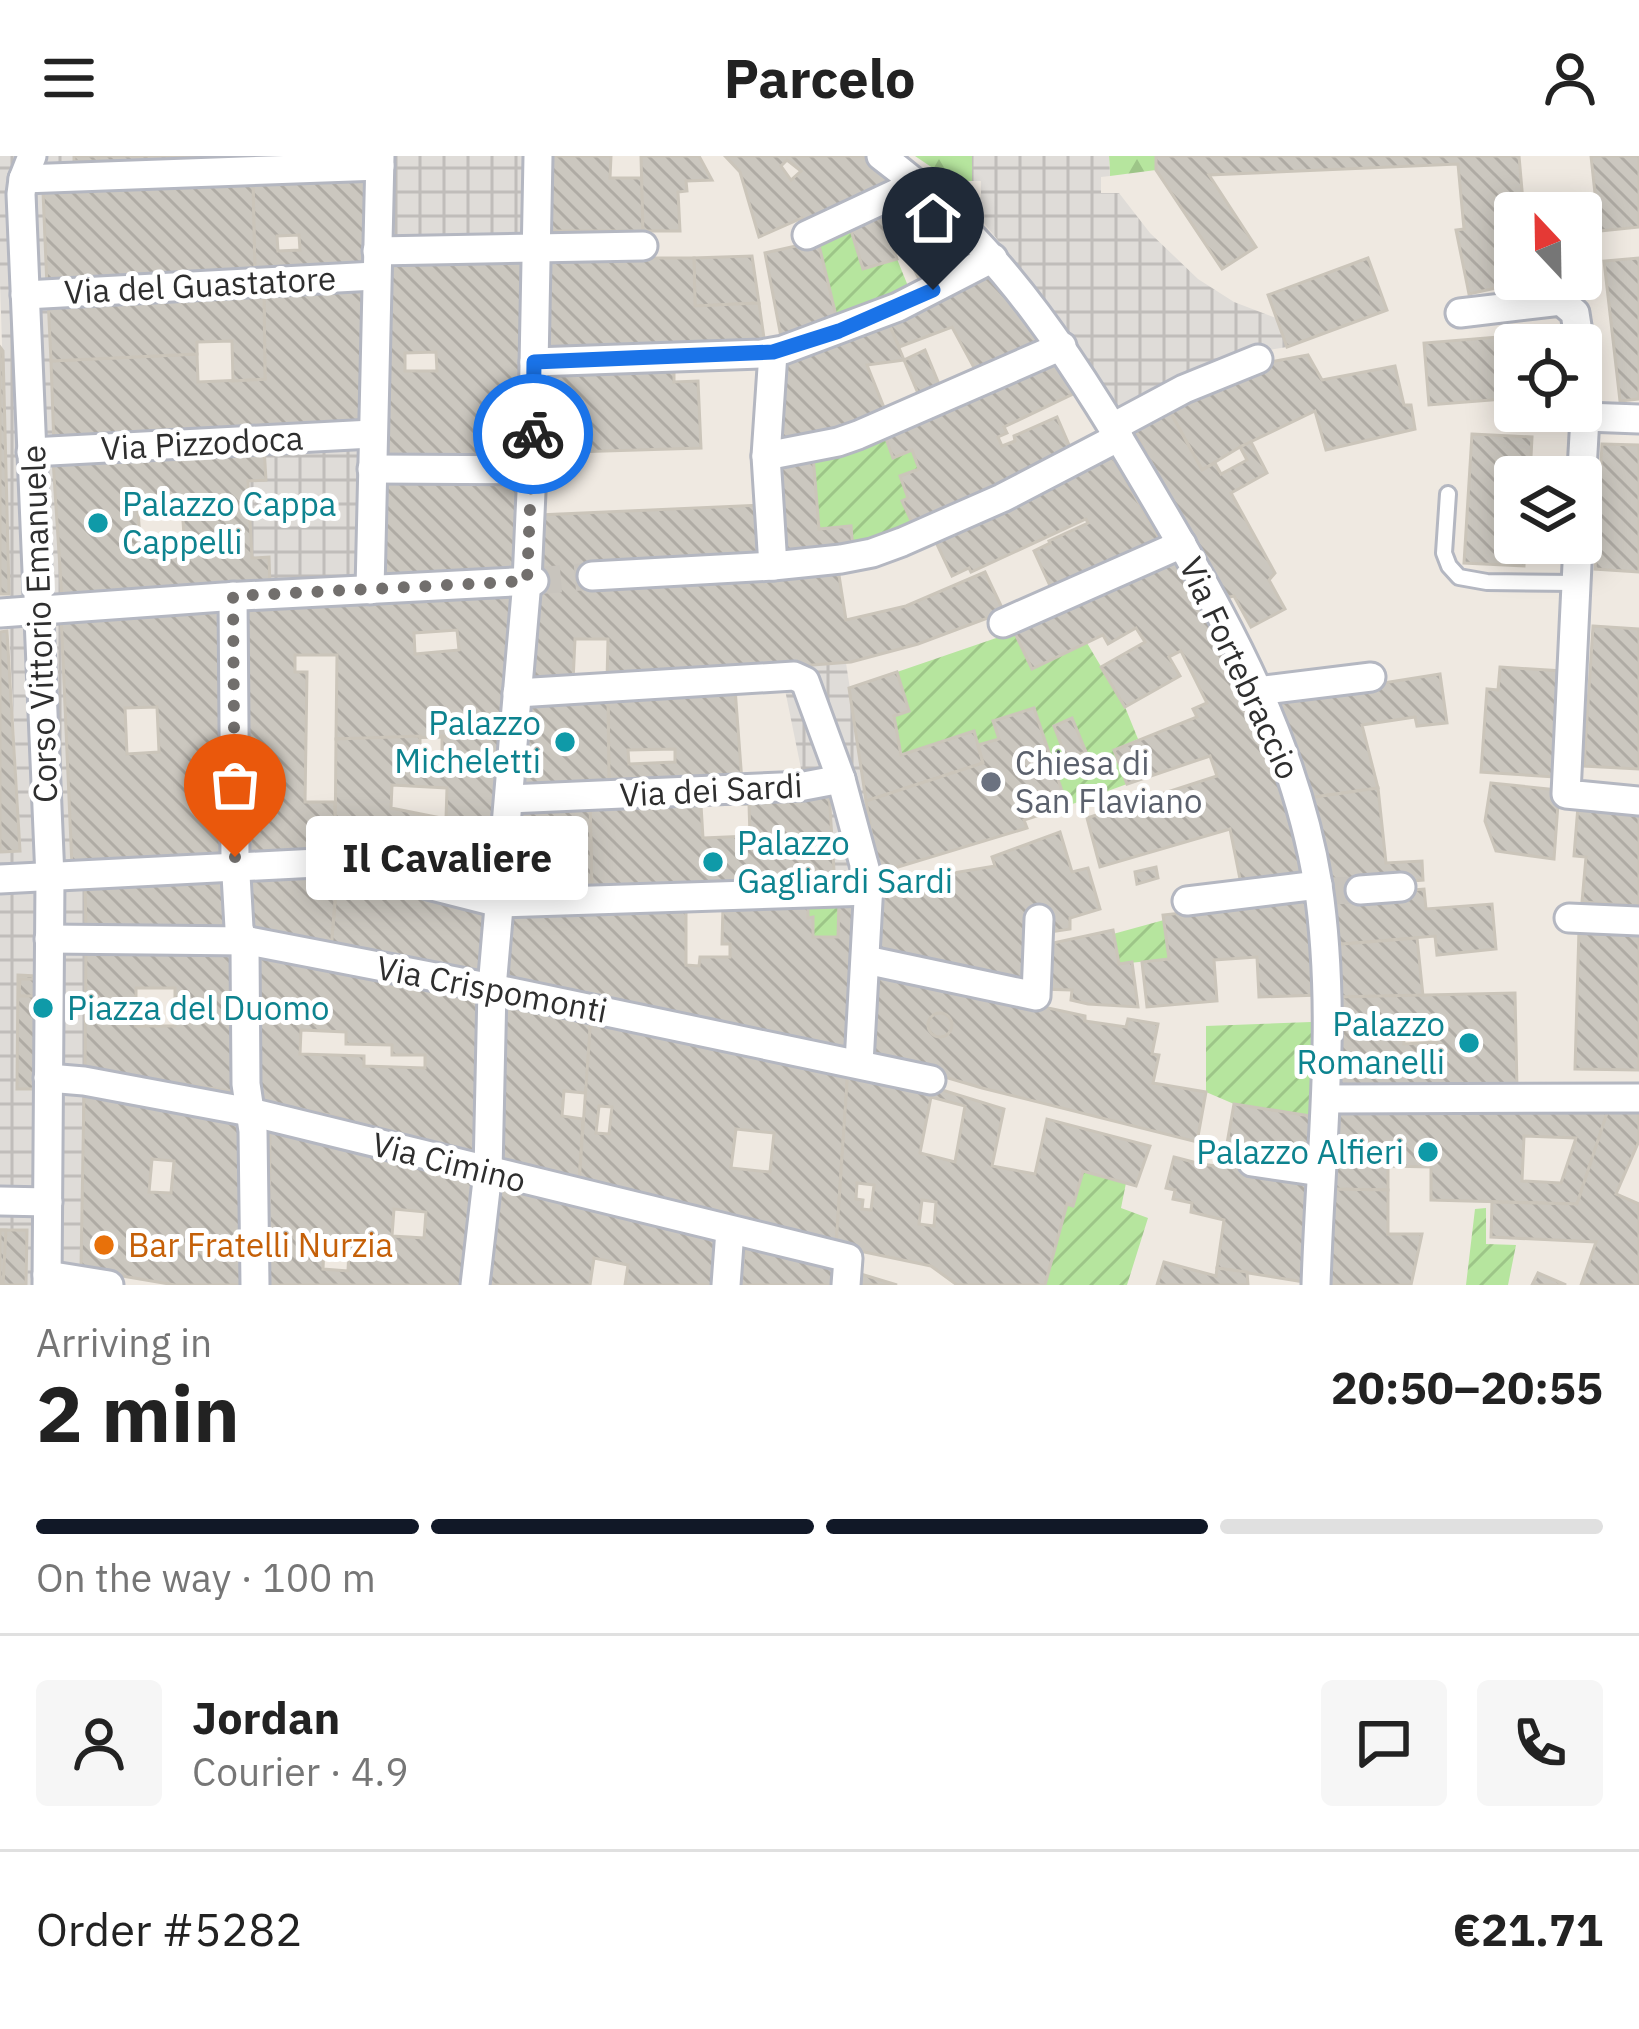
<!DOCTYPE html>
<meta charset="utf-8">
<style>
body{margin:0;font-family:"IBM Plex Sans",sans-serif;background:#f6f6f6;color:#222;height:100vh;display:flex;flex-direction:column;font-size:45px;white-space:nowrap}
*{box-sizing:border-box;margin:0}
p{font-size:39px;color:#767676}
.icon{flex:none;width:66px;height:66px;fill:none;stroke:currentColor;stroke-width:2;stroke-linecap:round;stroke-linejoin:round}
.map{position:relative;height:1129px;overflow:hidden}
.drawer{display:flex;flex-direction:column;background:#fff;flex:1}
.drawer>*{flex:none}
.needle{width:78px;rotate:338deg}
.tools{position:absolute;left:1494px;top:36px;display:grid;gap:24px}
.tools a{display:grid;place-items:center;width:108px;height:108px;border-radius:12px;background:#fff;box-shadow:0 6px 30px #0003;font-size:60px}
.pin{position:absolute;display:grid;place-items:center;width:102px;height:102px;color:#fff;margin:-123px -51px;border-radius:50% 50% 50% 0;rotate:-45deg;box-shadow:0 0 12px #0007}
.pin .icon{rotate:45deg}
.courier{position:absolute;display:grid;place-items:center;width:120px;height:120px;margin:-60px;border:9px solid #1a73e8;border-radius:50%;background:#fff;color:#222;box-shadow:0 3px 15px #0007}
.bubble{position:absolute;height:84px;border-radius:12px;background:#fff;box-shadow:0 6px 30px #0003;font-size:39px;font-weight:700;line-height:84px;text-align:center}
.overview em{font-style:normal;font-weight:700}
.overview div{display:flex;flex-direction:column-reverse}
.overview{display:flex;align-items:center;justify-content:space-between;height:204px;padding:0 36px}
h1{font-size:78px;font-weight:700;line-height:90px}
.bar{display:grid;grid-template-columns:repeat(4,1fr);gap:18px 12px;align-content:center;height:144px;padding:0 36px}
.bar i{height:15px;border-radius:9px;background:#e0e0e0}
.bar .selected{background:#111827}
.bar p{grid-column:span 4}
.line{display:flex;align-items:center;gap:30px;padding:0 36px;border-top:3px solid #e0e0e0}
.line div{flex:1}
.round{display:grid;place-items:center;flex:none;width:126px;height:126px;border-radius:12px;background:#f6f6f6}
header{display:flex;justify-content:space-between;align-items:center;height:156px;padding:0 36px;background:#fff;font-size:54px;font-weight:700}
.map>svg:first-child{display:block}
.forest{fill:url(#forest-firs)}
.garden{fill:url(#garden-furrows);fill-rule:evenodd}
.plaza{fill:url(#plaza-grid)}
.building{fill:url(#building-back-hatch);stroke:#cbc5ba;stroke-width:3;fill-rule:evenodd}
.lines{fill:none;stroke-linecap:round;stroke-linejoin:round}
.street-tunnel{stroke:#c8c4bd;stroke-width:27;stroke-dasharray:27 14;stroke-linecap:butt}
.lane-casing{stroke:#b4b7c1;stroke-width:20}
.street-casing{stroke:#b4b7c1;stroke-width:33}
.lane{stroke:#fff;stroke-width:14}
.street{stroke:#fff;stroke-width:27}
.done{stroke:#726f6d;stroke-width:12;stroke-dasharray:0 21.6}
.route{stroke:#1a73e8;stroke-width:15}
.culture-dot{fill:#0f9aa8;stroke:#fff;stroke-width:4.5}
.worship-dot{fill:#6b7280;stroke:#fff;stroke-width:4.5}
.food-dot{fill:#e8710a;stroke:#fff;stroke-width:4.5}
.labels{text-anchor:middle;stroke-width:10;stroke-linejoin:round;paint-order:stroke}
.street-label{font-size:33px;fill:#2e2e2e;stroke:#fff}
.culture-label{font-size:33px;fill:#0d838f;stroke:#fff;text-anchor:start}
.worship-label{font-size:33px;fill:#5b616d;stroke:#fff;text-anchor:start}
.food-label{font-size:33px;fill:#c56008;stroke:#fff;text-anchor:start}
</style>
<header><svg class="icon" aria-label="menu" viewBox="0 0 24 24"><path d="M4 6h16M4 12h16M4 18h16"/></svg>Parcelo<svg class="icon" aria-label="person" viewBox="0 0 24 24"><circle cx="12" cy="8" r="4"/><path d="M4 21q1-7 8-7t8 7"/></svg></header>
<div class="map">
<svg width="1639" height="1129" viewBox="0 0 1639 1129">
<defs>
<pattern id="forest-firs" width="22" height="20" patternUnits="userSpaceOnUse" patternTransform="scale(3)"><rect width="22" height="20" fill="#b6e59e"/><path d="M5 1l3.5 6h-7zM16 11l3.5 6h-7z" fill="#9dc588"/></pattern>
<pattern id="garden-furrows" width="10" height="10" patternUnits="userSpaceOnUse" patternTransform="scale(3)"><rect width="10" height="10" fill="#b6e59e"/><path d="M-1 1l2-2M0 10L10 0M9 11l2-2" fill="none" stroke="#9dc588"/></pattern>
<pattern id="plaza-grid" width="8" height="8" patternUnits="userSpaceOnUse" patternTransform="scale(3)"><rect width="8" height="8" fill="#dfdcd8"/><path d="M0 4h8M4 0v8" fill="none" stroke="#c0bdba"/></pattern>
<pattern id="building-back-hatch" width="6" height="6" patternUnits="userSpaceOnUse" patternTransform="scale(3)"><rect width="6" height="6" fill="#cbc7bf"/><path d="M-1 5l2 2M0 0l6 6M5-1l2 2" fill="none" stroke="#afaba4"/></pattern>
</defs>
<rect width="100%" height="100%" fill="#efe9e1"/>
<g class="forest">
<path d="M915 0H972V25H952Z"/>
<path d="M1109 0H1156V14L1110 20Z"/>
</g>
<g class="garden">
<path d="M851 75 863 113 897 103 910 135 837 164 818 88Z"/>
<path d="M885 282 893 302 912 294 919 313 900 321 908 342 903 345 914 372 853 391 850 371 819 373 813 303Z"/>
<path d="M1012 471 1032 512 1087 487 1125 551 1138 583 1114 594 1127 628 1067 650 1034 552 994 565 999 583 978 589 973 575 901 599 894 560 908 554 897 516 1005 479ZM1072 563 1085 596 1068 604 1054 570Z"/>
<path d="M839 750 838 781H813V762H808V751Z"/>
<path d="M1164 764 1169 803 1119 808 1113 778Z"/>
<path d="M1311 866 1316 926 1311 960 1234 948 1206 936V870Z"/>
<path d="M1083 1015 1126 1027 1121 1052 1148 1062 1127 1129H1045L1067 1048 1074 1050Z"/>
<path d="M1486 1052V1088L1516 1089 1508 1129H1466L1475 1053Z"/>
</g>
<g class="plaza">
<path d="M0 0H73L74 35 43 37 62 444 85 710 86 783 81 1113 74 1129H27L28 1075 0 1074V696L21 695 9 476 10 438 0 126Z"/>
<path d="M361 0H547L545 102 366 106 369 24Z"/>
<path d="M972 0H1109L1110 20 1101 21V37H1119L1150 77 1198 123 1234 146 1276 162 1287 191 1257 196 1122 257 1049 148 964 42 981 41V25H972Z"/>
<path d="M381 272 380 439 271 446 269 402H252L248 325 266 323 264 276Z"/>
<path d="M846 507 878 717 835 730 829 637H806L784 529 783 512Z"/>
</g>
<g class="building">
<path d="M74 0H175V6L74 5Z"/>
<path d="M98 0H175V6L99 5Z"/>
<path d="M175 0H320L175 6Z"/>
<path d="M547 0H611L610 22H642L643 75H545Z"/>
<path d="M641 0H699L712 24 686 25 687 35 678 36 680 75H643Z"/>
<path d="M725 0H862L898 27 807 71 802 62 759 81 740 16ZM787 4 801 15 791 24 781 10Z"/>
<path d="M1156 0H1519L1524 57H1515V110L1507 114 1505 130 1469 138 1456 74 1464 73 1458 8 1209 19 1256 91 1222 113 1156 14Z"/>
<path d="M1591 0H1639V71L1599 75Z"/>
<path d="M369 24 366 113 255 118 253 28ZM299 79 300 94 278 95 277 80Z"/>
<path d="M253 28 255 118 47 131 43 36Z"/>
<path d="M909 38 939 66 891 86 897 103 863 113 849 68Z"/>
<path d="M944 71 976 104 924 133 903 91Z"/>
<path d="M818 85 838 168 782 186 765 97Z"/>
<path d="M752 100 759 147 695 150 694 102Z"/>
<path d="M540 102H694L695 150 759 147 765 189 539 197Z"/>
<path d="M1368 102 1387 154 1287 191 1268 139Z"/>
<path d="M1639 102V243L1620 245 1604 105Z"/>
<path d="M530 103 525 305 380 304 384 106ZM436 196 437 215H405V197Z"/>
<path d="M986 114 1045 186 977 217 952 171 899 191 887 163Z"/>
<path d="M365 127 359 272 54 291 51 205 197 198 198 226 265 223 264 132Z"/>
<path d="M264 132 265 223 233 225 232 185 197 186V198L51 205 48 142Z"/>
<path d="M887 163 904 204 867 209 887 259 779 290 784 201Z"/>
<path d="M1559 176V189H1515V242L1429 249 1424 187Z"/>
<path d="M0 191 3 195 9 434V438H0Z"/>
<path d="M925 194 941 233 920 242 904 204Z"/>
<path d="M1308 199 1322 224 1395 210 1404 249H1411L1415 273 1326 294 1315 255 1240 291 1202 314 1168 252 1259 208Z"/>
<path d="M1054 201 1073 238 1004 271 1007 277 998 281 1002 290 1015 285 1014 280 1057 261 1073 298 916 375 902 345 908 342 900 320 919 313 912 294 893 302 884 277Z"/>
<path d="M674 211V226L698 225 701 292 541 297 540 213Z"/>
<path d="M1168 252 1202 314 1215 307 1221 318 1247 304 1240 291 1251 286 1267 317 1231 337 1275 417 1269 424 1285 453 1251 471 1234 440 1225 442 1132 271Z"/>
<path d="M1472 278 1532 281 1530 321H1515V387H1525L1524 410 1464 407Z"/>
<path d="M1602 288 1639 289V416L1595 413Z"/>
<path d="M264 291 266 324 248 325 252 402 269 401 270 431 62 444 53 304ZM182 351 184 379 140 382 138 355Z"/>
<path d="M1110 297 1163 389 1052 434 1034 395 1050 387 1049 385 1088 367 1086 363 971 416 969 412 952 420 933 380Z"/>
<path d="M813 299 819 373 851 370 853 394 778 403 772 307Z"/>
<path d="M524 320 521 419 380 422 379 322Z"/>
<path d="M762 349 765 396 592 410 838 413 846 464 906 450 985 416 1004 456 918 488 851 506 607 525 608 483H575L573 526H527L539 359Z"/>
<path d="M1177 398 1263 564 1309 720 1241 728 1230 673 1100 711 1087 662 1217 620 1210 600 1127 628 1114 594 1197 561 1193 553 1207 547 1181 495 1169 501 1180 520 1125 551 1101 511 1145 486 1136 472 1108 488 1103 479 1032 513 1012 471Z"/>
<path d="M520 431 505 580 336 583 337 499H295V516H307L305 646H335V695L242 700V448ZM457 474 459 494 415 498 414 477Z"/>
<path d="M224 450 227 701 72 711 61 458ZM157 551 159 596 127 598 125 552Z"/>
<path d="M1593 470 1639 473V613L1584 610Z"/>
<path d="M7 475 20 695 0 696V476Z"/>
<path d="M1500 511 1562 515 1554 621 1481 616 1487 533 1498 534Z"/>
<path d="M897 516 909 555 894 560 901 599 974 575 983 607 866 645 849 532Z"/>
<path d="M1440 518 1447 567 1417 570 1415 561 1362 569 1378 632 1308 642 1270 545Z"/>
<path d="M735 532 742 626 609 630 608 539ZM675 593V606L629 608 628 594Z"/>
<path d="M608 539 609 630 520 633 524 542Z"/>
<path d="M1034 552 1067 650 1024 664 1027 672 878 717 866 645 983 607 978 589 999 583 993 565Z"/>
<path d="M1072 562 1086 596 1067 604 1054 570Z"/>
<path d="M420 580V601H442V580H505L489 730 335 695 336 583ZM392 629 447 632 446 663 391 652Z"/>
<path d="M1491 627 1559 634 1554 703 1496 695 1485 665Z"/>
<path d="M1378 632 1386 707 1422 705 1423 724 1360 729V738L1424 733 1426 753 1492 748 1496 793 1437 799 1435 780 1331 789 1308 642Z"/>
<path d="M829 636 835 730 592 737 590 646ZM749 648 750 680 703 682 701 649Z"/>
<path d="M590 646 592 737 524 739 512 727 514 659 529 650Z"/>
<path d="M1578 650 1639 655V750L1582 746 1586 701 1574 700Z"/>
<path d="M1060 676 1072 716 1088 712 1100 753 1070 762V773L1043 777 1033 832 880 800 882 729 995 710 992 701Z"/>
<path d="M1156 711 1158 722 1137 728 1135 716Z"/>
<path d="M338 714 490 756 484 825 331 793Z"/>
<path d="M227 719 230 777 86 775 85 729Z"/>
<path d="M337 720 331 793 249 778 244 723Z"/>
<path d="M1307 743 1319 839 1259 841 1257 801 1214 804 1217 845 1147 851 1142 806 1169 803 1163 759Z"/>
<path d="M862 744 850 898 499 826 505 757 686 752V809L699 810 700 801H730V788H722L723 750 808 746V762L813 761V781H838L839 745Z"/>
<path d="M1579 773 1639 775V914L1575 913Z"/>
<path d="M1113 774 1119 808 1132 806 1138 851 1088 848 1071 844 1072 834 1040 833 1044 789Z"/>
<path d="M1417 782 1423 840 1336 841 1331 789Z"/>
<path d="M86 790H239L237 936 85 914ZM136 832H175V870H136Z"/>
<path d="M253 794 486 838 482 1007 348 971 347 963 255 943ZM301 874 346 876V888L392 889V899H425V912L364 910V900L300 898Z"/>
<path d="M878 815 1085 860V865L1126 871 1128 863 1158 868 1152 898 1159 899 1153 927 1206 936 1197 986 982 932 870 899Z"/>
<path d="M18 819 36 820 35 933H17Z"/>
<path d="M20 823H35L34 840H19Z"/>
<path d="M1515 837 1517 933 1336 937V841ZM1436 861 1437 886 1404 888 1403 863Z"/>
<path d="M500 840 591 860 586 937 564 935 562 960 583 963 579 1027 495 1007Z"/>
<circle cx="940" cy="869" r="12"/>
<path d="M591 860 848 912 836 1090 579 1027ZM599 950 612 951 609 978 596 977ZM736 973 774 977 770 1016 731 1012Z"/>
<path d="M848 912 929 930 1004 953 992 1010 1035 1018 1047 963 1150 990 1136 1030 1083 1015 1073 1050 1067 1048 1045 1129H957L931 1110 836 1090ZM931 941 965 950 955 1006 920 997ZM857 1027 874 1029 871 1054 862 1053 863 1044 856 1043ZM922 1044 936 1046 934 1070 919 1068Z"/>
<path d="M84 936 240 967 244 1129H175L81 1113ZM152 1003 174 1005 171 1037 149 1036Z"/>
<path d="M1234 948 1317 961 1310 1007 1226 993Z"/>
<path d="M1333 948 1609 951 1577 1048 1431 1044V1011L1388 1010V1034L1332 1033ZM1524 980 1576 982 1561 1027 1522 1025Z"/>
<path d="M1609 951 1639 952V985L1616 1038 1639 1048V1129H1581L1596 1086 1491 1081 1492 1046 1577 1048Z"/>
<path d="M270 970 480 1023 467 1129H269ZM394 1053 426 1056 424 1082 392 1080ZM324 1091 349 1093 348 1115 323 1113Z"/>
<path d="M1174 1001 1201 1008 1308 1022 1304 1126 1217 1112 1224 1064 1191 1056 1192 1047 1173 1043 1175 1034 1166 1032Z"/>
<path d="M495 1025 725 1082 721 1129H625L628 1109 594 1102 590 1129H486Z"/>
<path d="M1328 1033 1388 1034V1078H1422L1411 1129H1326Z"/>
<path d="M0 1074H27L26 1129H0Z"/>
<path d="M0 1074H6L3 1129H0Z"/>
<path d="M745 1089 840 1111 838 1129H741Z"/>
<path d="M1164 1106 1216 1120 1217 1112 1247 1116 1248 1129H1157Z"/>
<path d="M854 1116 897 1129H853Z"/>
<path d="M1538 1117 1566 1129H1532Z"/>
</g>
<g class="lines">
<g class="street-tunnel">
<path d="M534 425 592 420"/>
<path d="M1327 735 1360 734"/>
</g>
<defs>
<path id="lane" d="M1448 338 1444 397 1449 410 1459 421 1487 426 1576 427"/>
<g id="street">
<path d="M32 0 23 23 21 38 50 722 47 1129"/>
<path d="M881 0C1006 92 1080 215 1157 346 1228 466 1296 590 1318 729 1338 863 1320 995 1316 1129"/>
<path d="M23 23 380 10"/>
<path d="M807 79 916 28"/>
<path d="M377 95 643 90"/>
<path d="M25 139 375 120"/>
<path d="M1460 157 1561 145 1575 157 1580 189"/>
<path d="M1581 205 1585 261 1581 332"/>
<path d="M534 206 761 198 783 194 898 151 993 102"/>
<path d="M1585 261 1639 263"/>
<path d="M1113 271 1184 233 1258 203"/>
<path d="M31 296 372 278"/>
<path d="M766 300 838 286 858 279 1062 190"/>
<path d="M372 313 532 314"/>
<path d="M1578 387 1566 638 1639 645"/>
<path d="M773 410 766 300 773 197"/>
<path d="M592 420 773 410 841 403 872 397 902 386 1002 342 1119 281"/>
<path d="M370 434 380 0"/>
<path d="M233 440 235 701 239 772 245 792 246 928 253 975 255 1129"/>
<path d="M0 457 223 441 534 425"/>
<path d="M1003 467 1182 388"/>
<path d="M1257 535 1371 521"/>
<path d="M517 537 794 520 805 525 841 623 869 727 859 907"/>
<path d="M509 643 804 630 841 623"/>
<path d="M0 723 337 706 499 747 870 735"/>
<path d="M1360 734 1401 731"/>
<path d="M1187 745 1318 729"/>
<path d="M1569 762 1639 765"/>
<path d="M49 783 249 785 492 832 931 924"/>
<path d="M866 804 1036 840 1039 763"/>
<path d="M48 922 84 925 250 956 848 1102 846 1129"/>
<path d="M1327 943 1639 942"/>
<path d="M1252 1006 1321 1016"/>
<path d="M0 1045 48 1046"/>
<path d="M47 1119 109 1129"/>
<path d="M475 1129 488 1016 492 832 527 425 532 314 538 0"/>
<path d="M726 1129 730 1074"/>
</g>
</defs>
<use href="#lane" class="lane-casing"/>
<use href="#street" class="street-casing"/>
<use href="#lane" class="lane"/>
<use href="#street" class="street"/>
</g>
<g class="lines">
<path class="done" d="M235 701 233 440 527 425 533 278"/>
<path class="route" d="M533 278 534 206 773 196 839 175 933 134"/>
</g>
<g class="culture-dot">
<circle cx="98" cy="367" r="12"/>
<circle cx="565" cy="586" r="12"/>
<circle cx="713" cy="706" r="12"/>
<circle cx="43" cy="852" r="12"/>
<circle cx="1469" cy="887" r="12"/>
<circle cx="1428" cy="996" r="12"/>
</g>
<circle class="worship-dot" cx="991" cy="626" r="12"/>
<circle class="food-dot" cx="104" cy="1089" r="12"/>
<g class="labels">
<g class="street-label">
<text transform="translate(200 129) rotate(-3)" y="12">Via del Guastatore</text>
<text transform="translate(202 287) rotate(-3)" y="12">Via Pizzodoca</text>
<text transform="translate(39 468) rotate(-92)" y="12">Corso Vittorio Emanuele</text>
<text transform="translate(1240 512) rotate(65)" y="12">Via Fortebraccio</text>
<text transform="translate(711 634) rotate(-3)" y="12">Via dei Sardi</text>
<text transform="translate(492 833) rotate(11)" y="12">Via Crispomonti</text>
<text transform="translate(449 1006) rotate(14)" y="12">Via Cimino</text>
</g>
<g class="culture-label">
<text x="122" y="360">Palazzo Cappa<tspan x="122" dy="38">Cappelli</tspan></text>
<text x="541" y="579" text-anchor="end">Palazzo<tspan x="541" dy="38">Micheletti</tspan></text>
<text x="737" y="699">Palazzo<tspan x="737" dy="38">Gagliardi Sardi</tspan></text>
<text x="67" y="864">Piazza del Duomo</text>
<text x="1445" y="880" text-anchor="end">Palazzo<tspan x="1445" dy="38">Romanelli</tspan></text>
<text x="1404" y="1008" text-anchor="end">Palazzo Alfieri</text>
</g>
<g class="worship-label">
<text x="1015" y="619">Chiesa di<tspan x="1015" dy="38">San Flaviano</tspan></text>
</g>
<g class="food-label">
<text x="128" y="1101">Bar Fratelli Nurzia</text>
</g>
</g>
</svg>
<div class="tools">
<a><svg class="needle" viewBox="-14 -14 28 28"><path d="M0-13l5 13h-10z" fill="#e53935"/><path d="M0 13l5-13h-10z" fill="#767676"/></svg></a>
<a><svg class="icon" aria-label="locate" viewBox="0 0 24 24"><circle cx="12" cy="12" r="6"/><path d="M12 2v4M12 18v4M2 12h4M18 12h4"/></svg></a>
<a><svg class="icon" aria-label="layers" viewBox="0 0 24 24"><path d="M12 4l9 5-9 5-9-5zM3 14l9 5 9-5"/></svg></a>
</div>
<div class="pin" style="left:235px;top:701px;background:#ea580c"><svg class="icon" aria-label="bag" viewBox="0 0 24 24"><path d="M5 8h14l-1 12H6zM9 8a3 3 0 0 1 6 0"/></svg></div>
<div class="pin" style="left:933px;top:134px;background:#1f2937"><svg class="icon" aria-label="home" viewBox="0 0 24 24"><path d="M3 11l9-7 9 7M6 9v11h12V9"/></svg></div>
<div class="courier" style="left:533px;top:278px"><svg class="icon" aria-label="bike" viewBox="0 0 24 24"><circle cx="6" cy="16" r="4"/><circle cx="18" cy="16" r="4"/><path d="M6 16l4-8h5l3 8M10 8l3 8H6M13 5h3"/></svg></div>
<div class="bubble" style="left:306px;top:660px;width:282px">Il Cavaliere</div>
</div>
<section class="drawer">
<div class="overview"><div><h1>2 min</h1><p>Arriving in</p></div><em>20:50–20:55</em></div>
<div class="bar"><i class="selected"></i><i class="selected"></i><i class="selected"></i><i></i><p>On the way · 100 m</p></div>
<div class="line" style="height:216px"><a class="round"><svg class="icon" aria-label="person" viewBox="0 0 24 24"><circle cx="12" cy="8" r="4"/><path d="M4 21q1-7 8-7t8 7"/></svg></a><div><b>Jordan</b><p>Courier · 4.9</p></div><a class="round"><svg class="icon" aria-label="chat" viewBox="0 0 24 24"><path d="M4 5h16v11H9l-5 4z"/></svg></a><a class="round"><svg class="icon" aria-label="phone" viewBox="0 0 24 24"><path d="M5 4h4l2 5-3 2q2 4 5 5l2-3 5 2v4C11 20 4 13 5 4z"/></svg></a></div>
<div class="line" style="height:156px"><div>Order #5282</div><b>€21.71</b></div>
</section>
